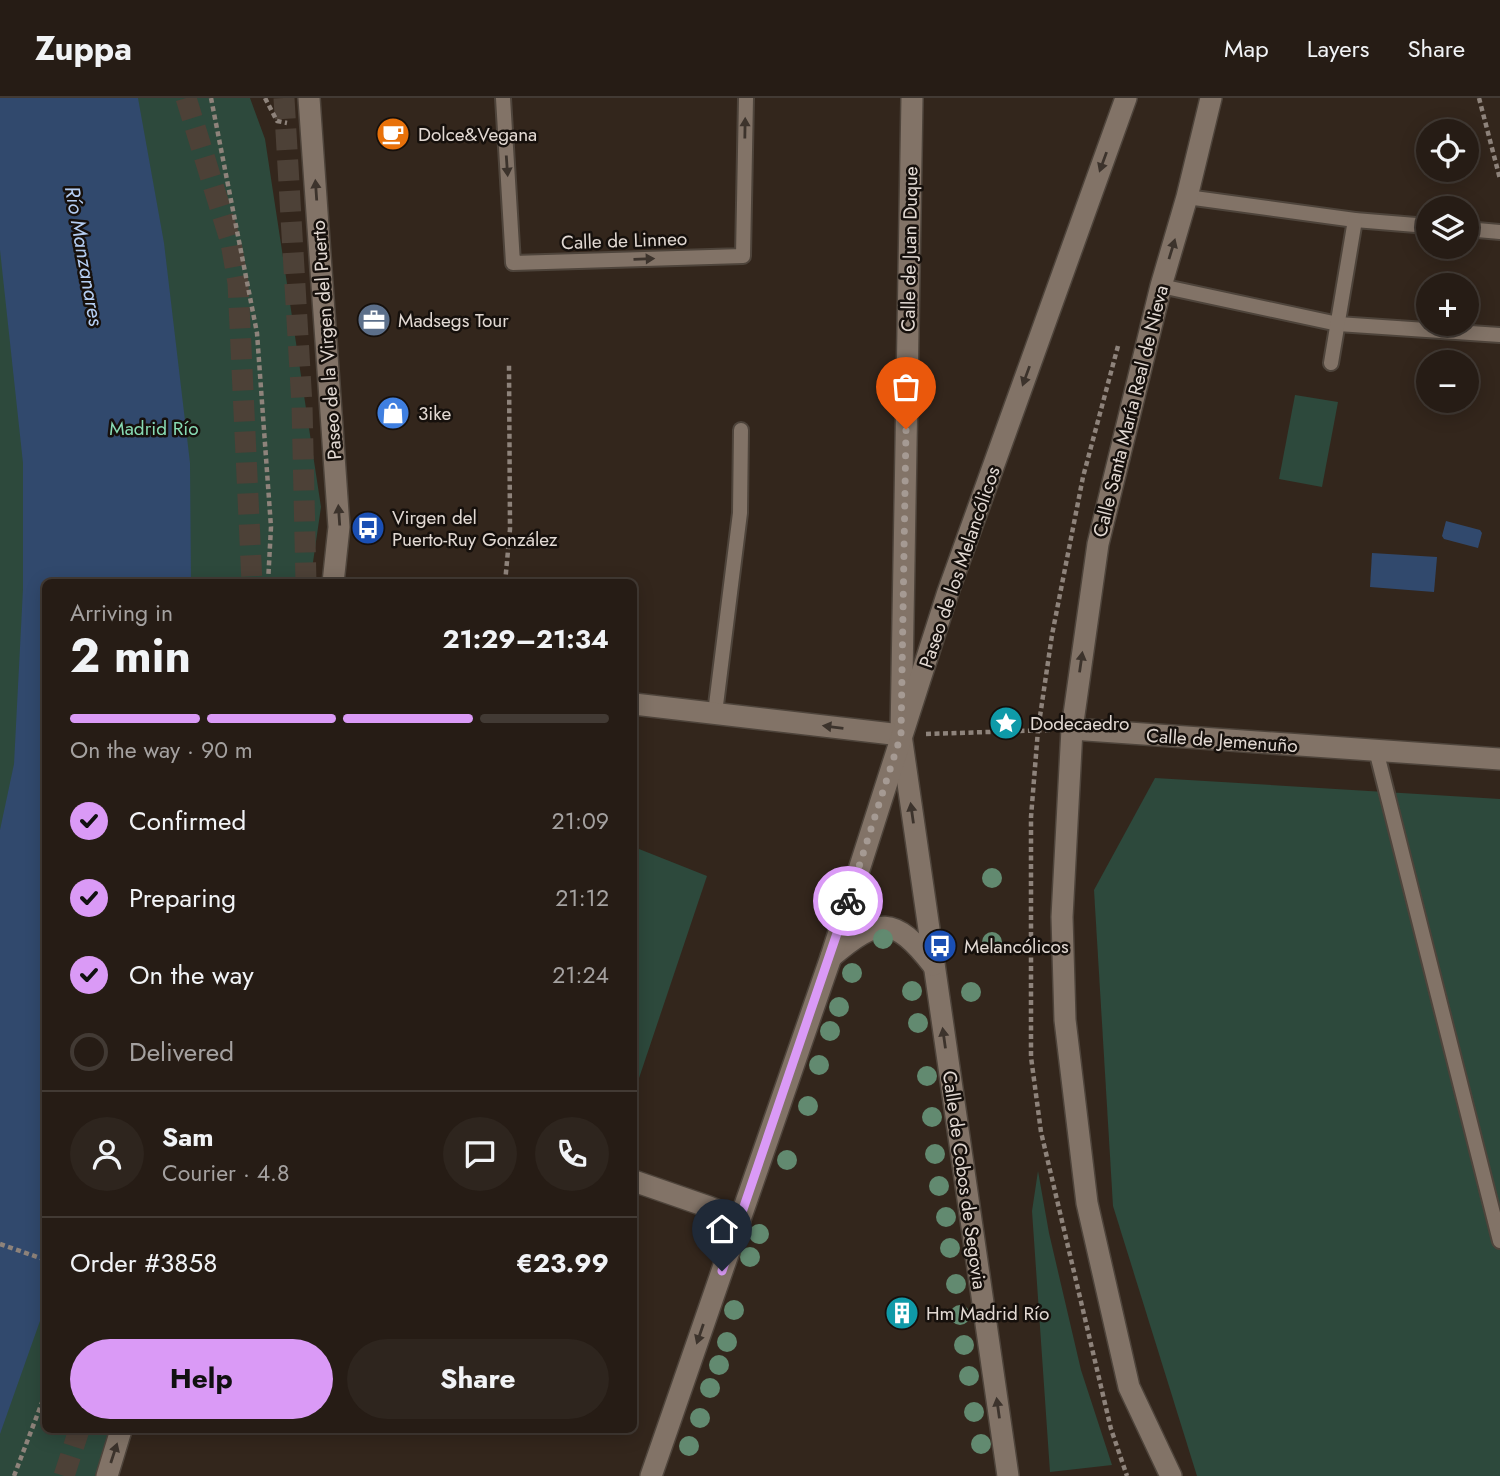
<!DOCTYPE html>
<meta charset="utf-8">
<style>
body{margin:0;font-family:Jost,sans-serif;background:#2e251e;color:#f1f3f6;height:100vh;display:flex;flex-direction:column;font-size:26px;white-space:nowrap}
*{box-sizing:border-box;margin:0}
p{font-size:23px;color:#a4a1a0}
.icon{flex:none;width:38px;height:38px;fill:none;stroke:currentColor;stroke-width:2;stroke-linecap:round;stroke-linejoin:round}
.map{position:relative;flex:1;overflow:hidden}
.side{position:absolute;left:42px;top:481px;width:595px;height:854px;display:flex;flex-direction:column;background:#261c15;border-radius:10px;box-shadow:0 4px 18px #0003,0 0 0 2px #423a34}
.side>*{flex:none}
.controls{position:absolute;left:1416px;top:21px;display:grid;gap:14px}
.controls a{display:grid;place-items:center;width:63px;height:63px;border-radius:50%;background:#261c15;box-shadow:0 4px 18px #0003,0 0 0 2px #423a34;font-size:35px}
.pin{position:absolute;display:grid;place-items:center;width:60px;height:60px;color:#fff;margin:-72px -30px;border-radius:50% 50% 50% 0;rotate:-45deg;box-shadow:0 0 7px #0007}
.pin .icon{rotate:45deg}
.courier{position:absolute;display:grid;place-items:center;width:70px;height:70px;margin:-35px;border:5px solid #da9af6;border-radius:50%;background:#fff;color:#222;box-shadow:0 2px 9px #0007}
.summary em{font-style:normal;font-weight:700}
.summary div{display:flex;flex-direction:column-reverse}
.summary{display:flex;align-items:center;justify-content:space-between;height:119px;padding:0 28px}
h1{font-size:46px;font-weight:700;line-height:52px}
.bar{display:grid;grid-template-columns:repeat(4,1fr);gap:10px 7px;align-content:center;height:84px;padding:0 28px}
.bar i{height:9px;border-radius:5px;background:#423a34}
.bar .selected{background:#da9af6}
.bar p{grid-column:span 4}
.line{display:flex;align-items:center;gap:18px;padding:0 28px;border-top:2px solid #423a34}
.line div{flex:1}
.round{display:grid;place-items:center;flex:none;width:74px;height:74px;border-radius:37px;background:#2e251e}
ol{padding:0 28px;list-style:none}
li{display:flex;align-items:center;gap:21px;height:77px}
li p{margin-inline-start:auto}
li .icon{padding:7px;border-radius:50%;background:#da9af6;color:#111;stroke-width:4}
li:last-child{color:#a4a1a0}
li i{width:38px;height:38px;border:4px solid #423a34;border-radius:50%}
.cta{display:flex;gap:14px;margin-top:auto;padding:14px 28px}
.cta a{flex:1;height:80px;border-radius:42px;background:#da9af6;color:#111;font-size:28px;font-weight:700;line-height:80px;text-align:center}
.cta a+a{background:#2e251e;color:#f1f3f6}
header{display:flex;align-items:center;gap:42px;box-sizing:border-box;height:98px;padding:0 35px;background:#261c15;border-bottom:2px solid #423a34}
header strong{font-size:33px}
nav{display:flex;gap:38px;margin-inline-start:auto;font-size:24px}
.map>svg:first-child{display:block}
.green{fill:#2d493c}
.water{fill:#31496d}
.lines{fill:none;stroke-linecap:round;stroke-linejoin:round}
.highway-tunnel{stroke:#4d4137;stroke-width:21;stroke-dasharray:21 10;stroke-linecap:butt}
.lane-casing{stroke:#4e443b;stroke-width:18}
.street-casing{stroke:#4e443b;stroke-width:24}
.secondary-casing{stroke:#4e443b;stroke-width:24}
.path{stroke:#8e837b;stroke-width:4.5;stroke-dasharray:5 3.5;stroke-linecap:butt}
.lane{stroke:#827367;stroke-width:14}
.street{stroke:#827367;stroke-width:21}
.secondary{stroke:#827367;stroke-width:21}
.tree{fill:#628a70}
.oneway{fill:#3c332c}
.done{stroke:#a59a93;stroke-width:7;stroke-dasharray:0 12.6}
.route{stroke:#da9af6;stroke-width:9}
.labels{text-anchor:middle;stroke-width:5;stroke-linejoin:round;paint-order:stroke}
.poi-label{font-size:19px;fill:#e2d9d3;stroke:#16100c;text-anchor:start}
.street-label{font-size:19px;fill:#e2d9d3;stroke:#16100c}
.park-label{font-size:19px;fill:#88dbb4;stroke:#16100c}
.water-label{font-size:21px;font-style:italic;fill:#b5cef3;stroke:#16100c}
</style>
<header>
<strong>Zuppa</strong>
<nav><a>Map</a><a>Layers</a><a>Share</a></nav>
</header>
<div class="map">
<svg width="1500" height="1378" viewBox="0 0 1500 1378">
<rect width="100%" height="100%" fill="#33261c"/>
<g class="green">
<path d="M0 0H250L265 41 321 409 310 485H46V1332H115L101 1378H0Z"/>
<path d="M1295 297 1338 304 1322 389 1279 381Z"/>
<path d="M1155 680 1500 701V1378H1197L1113 1108 1094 792Z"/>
<path d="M634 749 707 778 634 995Z"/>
<path d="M1038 1073 1049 1135 1081 1272 1112 1367 1050 1374 1032 1113Z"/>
</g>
<g class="water">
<path d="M0 0H138L164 145 190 365 191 485H46V1206L0 1336V732L14 666 23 491V365L0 152Z"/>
<path d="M1446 423 1480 432 1482 435 1478 450 1444 441 1442 438Z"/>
<path d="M1372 455 1437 459 1434 494 1370 489Z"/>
</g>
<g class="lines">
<g class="highway-tunnel">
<path d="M186 0 231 145 238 185 252 485"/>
<path d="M284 0 302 307 306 485"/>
<path d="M64 1378 79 1332"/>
</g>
<defs>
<g id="lane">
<path d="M503 0 513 165 743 158 746 0"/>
<path d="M1187 99 1355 122 1428 128"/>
<path d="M1466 131 1500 134"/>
<path d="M1161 188 1338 226 1500 237"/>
<path d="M1331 265 1355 122"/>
<path d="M715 615 740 415 741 332"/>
<path d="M1376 652 1500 1143"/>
</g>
<g id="street">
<path d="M309 0 339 429 333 485"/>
<path d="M912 0 901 637 1008 1378"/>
<path d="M634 606 901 637"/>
<path d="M1072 631 1500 661"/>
<path d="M831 859C878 819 894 817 933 867"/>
<path d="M634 1083 709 1109 740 1122"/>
<path d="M107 1378 121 1332"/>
<path d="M1171 1378 1129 1289 1087 1105 1065 922 1062 819 1072 631 1098 446 1161 188 1187 99 1211 0"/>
</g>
<path id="secondary" d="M651 1378 831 859 948 494 1126 0"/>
</defs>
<use href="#lane" class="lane-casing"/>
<use href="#street" class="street-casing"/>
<use href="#secondary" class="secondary-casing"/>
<g class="path">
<path d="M211 0 257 235 271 429 268 485"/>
<path d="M265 0 277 23 287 25"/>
<path d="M1479 0 1500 81"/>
<path d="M1118 248 1083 379 1052 537 1038 632 1031 719V959L1041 1034 1111 1331 1127 1378"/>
<path d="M505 485 510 431 509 267"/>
<path d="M926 636 1050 632"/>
<path d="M0 1146 46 1162"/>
<path d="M14 1378 46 1294"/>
</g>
<use href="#lane" class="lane"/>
<use href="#street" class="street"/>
<use href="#secondary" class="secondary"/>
</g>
<g class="tree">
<circle cx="992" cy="780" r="10"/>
<circle cx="883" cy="841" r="10"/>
<circle cx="992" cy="844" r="10"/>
<circle cx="852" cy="875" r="10"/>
<circle cx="912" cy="893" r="10"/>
<circle cx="971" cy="894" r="10"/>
<circle cx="839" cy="909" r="10"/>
<circle cx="918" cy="925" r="10"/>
<circle cx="830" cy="933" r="10"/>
<circle cx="819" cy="967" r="10"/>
<circle cx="927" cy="978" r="10"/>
<circle cx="808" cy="1008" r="10"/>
<circle cx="932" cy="1019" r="10"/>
<circle cx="935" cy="1056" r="10"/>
<circle cx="787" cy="1062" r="10"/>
<circle cx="939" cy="1088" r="10"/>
<circle cx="946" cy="1119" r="10"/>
<circle cx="759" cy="1136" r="10"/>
<circle cx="950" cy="1150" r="10"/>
<circle cx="750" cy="1159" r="10"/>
<circle cx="956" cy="1186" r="10"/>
<circle cx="734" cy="1212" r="10"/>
<circle cx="960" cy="1217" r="10"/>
<circle cx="727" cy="1244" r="10"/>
<circle cx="964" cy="1247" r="10"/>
<circle cx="719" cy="1267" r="10"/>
<circle cx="969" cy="1278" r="10"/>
<circle cx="710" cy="1290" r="10"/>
<circle cx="974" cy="1314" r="10"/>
<circle cx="700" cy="1320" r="10"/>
<circle cx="981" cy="1346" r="10"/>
<circle cx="689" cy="1348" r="10"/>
</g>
<defs><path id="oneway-solid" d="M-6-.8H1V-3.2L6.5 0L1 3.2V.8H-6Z" transform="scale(1.75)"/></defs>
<g class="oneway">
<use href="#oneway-solid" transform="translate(745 30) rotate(-89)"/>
<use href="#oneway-solid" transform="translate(1103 64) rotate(110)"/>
<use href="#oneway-solid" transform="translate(507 68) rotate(86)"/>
<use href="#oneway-solid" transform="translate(316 92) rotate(-94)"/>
<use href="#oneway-solid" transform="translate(1172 151) rotate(-73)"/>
<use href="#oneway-solid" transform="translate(644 161) rotate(-2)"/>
<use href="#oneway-solid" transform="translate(1026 278) rotate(110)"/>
<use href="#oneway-solid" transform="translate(339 417) rotate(-94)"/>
<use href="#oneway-solid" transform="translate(1081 564) rotate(-82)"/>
<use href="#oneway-solid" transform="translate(833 629) rotate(-173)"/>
<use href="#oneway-solid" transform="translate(912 715) rotate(-98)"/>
<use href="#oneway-solid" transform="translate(944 940) rotate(-98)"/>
<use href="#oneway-solid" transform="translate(700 1236) rotate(109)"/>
<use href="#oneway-solid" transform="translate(998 1310) rotate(-98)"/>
<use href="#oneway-solid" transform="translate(114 1355) rotate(-72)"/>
</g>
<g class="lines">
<path class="done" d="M848 803 901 637 906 331"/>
<path class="route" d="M722 1173 848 803"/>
</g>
<defs>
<symbol id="cafe-disc" viewBox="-11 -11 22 22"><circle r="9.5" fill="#e8710a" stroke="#16100c"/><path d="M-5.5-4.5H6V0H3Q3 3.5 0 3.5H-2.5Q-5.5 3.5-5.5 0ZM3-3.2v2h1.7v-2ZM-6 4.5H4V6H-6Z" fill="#fff"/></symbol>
<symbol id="office-disc" viewBox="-11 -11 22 22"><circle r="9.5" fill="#5c6f8a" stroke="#16100c"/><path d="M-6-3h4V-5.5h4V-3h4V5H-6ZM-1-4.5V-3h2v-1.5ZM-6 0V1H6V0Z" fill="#fff"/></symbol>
<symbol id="shop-disc" viewBox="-11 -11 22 22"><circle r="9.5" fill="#3f7fe0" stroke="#16100c"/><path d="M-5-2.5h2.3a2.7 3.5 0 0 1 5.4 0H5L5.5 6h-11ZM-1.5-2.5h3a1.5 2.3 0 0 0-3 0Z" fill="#fff"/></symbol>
<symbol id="bus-disc" viewBox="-11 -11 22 22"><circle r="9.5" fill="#1a4fb4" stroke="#16100c"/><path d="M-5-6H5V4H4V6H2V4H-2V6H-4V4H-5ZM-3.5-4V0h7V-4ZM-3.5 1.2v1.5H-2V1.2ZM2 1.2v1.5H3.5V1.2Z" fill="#fff"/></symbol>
<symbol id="sight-disc" viewBox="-11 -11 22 22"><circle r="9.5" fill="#0f9aa8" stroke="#16100c"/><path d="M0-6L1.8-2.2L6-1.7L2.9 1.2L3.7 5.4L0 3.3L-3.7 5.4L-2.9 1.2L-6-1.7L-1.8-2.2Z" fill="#fff"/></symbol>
<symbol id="building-disc" viewBox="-11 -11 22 22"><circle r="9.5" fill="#0f9aa8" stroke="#16100c"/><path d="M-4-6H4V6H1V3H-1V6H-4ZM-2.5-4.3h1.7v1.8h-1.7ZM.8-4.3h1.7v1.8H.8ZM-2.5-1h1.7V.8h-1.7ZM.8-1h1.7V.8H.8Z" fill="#fff"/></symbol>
</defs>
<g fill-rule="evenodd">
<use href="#cafe-disc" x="374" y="17" width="38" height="38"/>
<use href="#office-disc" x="355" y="203" width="38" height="38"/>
<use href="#shop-disc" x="374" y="296" width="38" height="38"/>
<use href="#bus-disc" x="349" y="411" width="38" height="38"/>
<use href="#sight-disc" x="987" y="606" width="38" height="38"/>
<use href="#bus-disc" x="921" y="829" width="38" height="38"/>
<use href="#building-disc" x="883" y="1196" width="38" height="38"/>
</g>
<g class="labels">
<g class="poi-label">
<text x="418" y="43">Dolce&amp;Vegana</text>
<text x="398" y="229">Madsegs Tour</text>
<text x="418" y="322">3ike</text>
<text x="392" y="426">Virgen del<tspan x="392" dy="22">Puerto-Ruy González</tspan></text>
<text x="1030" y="632">Dodecaedro</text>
<text x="964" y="855">Melancólicos</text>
<text x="926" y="1222">Hm Madrid Río</text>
</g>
<g class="street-label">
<text transform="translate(624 142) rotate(-2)" y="7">Calle de Linneo</text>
<text transform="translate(909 151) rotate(-89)" y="7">Calle de Juan Duque</text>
<text transform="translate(326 242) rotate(-94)" y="7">Paseo de la Virgen del Puerto</text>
<text transform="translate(1130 313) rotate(-76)" y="7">Calle Santa María Real de Nieva</text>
<text transform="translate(959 469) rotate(-71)" y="7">Paseo de los Melancólicos</text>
<text transform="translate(1222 642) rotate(4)" y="7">Calle de Jemenuño</text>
<text transform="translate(965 1082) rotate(82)" y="7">Calle de Cobos de Segovia</text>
</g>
<g class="park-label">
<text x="154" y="337">Madrid Río</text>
</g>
<g class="water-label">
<text transform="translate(84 158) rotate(80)" y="7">Río Manzanares</text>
</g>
</g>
</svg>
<div class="controls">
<a><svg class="icon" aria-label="locate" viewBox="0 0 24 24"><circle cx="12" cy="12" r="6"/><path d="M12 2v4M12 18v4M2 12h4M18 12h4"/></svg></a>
<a><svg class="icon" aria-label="layers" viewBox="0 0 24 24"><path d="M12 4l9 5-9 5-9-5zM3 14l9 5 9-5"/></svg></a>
<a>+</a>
<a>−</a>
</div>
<div class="pin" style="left:906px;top:331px;background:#ea580c"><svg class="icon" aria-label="bag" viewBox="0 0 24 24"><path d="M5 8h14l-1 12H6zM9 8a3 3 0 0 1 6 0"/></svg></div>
<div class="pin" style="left:722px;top:1173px;background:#1f2937"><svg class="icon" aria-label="home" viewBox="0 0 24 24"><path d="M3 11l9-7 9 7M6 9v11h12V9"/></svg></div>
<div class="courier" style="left:848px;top:803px"><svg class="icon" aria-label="bike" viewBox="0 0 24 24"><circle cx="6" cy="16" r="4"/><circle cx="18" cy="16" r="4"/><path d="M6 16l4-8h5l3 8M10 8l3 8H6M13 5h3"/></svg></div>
<section class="side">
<div class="summary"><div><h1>2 min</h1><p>Arriving in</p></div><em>21:29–21:34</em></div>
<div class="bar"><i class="selected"></i><i class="selected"></i><i class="selected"></i><i></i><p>On the way · 90 m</p></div>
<ol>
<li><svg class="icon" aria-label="check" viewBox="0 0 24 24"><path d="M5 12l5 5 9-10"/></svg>Confirmed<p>21:09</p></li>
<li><svg class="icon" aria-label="check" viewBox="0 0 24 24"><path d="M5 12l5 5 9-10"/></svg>Preparing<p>21:12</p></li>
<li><svg class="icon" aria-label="check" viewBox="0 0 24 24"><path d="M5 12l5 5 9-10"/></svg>On the way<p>21:24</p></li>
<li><i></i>Delivered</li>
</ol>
<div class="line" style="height:126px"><a class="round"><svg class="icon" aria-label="person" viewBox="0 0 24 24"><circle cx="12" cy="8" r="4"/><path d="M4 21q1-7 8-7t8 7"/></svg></a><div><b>Sam</b><p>Courier · 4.8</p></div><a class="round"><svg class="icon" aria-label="chat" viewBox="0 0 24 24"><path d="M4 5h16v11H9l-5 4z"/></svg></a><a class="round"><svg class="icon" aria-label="phone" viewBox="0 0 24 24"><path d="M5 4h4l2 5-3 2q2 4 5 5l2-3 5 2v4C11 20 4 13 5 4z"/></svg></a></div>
<div class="line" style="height:91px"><div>Order #3858</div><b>€23.99</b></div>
<div class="cta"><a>Help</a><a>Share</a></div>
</section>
</div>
